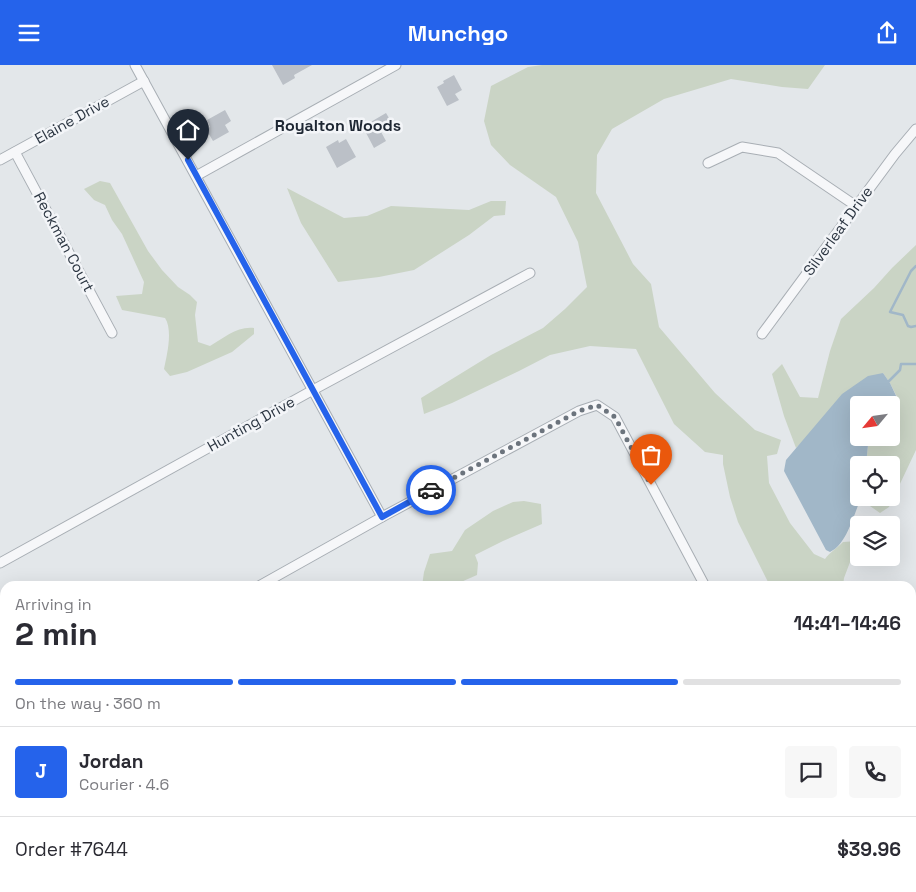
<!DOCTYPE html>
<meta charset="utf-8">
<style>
body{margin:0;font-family:"Space Grotesk",sans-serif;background:#f7f7f7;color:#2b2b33;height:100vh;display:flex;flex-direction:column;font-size:19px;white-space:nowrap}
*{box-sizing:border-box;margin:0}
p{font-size:16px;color:#7c7c81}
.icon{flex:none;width:28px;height:28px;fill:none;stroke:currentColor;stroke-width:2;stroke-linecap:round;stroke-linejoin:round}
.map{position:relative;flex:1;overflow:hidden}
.drawer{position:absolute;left:0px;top:516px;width:916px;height:311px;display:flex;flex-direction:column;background:#fff;border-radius:15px 15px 0 0;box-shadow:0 5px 20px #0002}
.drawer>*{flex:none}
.needle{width:32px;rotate:241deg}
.buttons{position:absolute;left:850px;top:331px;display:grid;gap:10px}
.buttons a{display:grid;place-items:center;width:50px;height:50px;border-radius:5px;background:#fff;box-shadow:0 5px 20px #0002;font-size:25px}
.pin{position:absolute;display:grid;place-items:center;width:42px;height:42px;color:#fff;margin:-51px -21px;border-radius:50% 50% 50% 0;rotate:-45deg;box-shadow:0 0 5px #0007}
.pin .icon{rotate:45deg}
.courier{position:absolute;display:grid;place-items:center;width:50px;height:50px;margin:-25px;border:4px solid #2563eb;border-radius:50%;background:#fff;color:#222;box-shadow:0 1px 6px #0007}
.summary em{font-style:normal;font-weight:700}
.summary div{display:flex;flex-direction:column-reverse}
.summary{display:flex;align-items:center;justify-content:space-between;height:85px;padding:0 15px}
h1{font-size:32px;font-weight:700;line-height:38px}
.bar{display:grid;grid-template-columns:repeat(4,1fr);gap:8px 5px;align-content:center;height:60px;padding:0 15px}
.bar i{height:6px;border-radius:4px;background:#e1e1e2}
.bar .current{background:#2563eb}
.bar p{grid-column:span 4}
.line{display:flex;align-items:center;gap:12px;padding:0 15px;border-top:1px solid #e1e1e2}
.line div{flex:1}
.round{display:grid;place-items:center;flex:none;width:52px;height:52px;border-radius:5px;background:#f7f7f7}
header{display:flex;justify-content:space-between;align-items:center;height:65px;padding:0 15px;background:#2563eb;color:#fff;font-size:22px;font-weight:700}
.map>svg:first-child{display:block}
.green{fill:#cad4c5}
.water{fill:#a1b7c8}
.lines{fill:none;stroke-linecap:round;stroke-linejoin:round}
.stream{stroke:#a1b7c8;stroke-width:2.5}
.building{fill:#bbc0c7}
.street-casing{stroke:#a8aeb4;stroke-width:11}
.street{stroke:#f6f7f9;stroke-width:9}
.done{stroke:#6c747d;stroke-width:5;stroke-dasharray:0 9}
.route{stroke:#2563eb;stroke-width:6}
.labels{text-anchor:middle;stroke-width:5;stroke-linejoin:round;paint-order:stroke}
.street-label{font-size:15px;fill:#2c3642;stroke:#f3f5f8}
.neighbourhood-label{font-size:16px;font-weight:bold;fill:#1e2733;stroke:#f3f5f8}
</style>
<header><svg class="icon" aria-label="menu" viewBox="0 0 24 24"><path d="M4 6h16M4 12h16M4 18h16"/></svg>Munchgo<svg class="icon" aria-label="share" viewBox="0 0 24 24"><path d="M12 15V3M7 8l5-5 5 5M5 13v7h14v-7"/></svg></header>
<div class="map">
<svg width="916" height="827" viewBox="0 0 916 827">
<rect width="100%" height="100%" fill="#e3e7ea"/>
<g class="green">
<path d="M542 0H825L808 24 782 22 731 14 664 34 612 64 597 90 596 128 633 199 651 219 659 262 715 328 755 365 781 375 777 389 767 391 769 418 790 458 814 489 825 494C830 487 837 483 843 477L858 476 844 513 843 521H770L738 457 730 432 723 399V390L705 387 674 359 636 284 590 281 550 290 519 306 452 338 424 349 421 333 491 290 543 263 565 244 587 222 578 177 556 132 510 100 491 80 484 56 491 21 528 2Z"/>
<path d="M100 116 110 118 148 186 162 205 178 222 190 230 197 237 195 250 198 277 210 281C224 273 237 261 254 263V269L232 287 187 307 170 311 164 304C167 290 173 265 165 253L122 245 116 231 142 229 144 217 122 169 112 155 105 140 94 135 84 124Z"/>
<path d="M287 123 344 153 367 151 391 141 469 145 491 136H506L505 150 494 151 469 170 414 205 379 212 338 217 301 158Z"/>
<path d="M916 180V385L889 442 880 448 860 434 861 433 891 432V400H866L868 380 872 373 891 372V348L898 334 890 318 883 308 805 374 796 383 784 351 772 309 782 299 800 332 818 333 830 286 841 254 874 223 892 203Z"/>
<path d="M524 436 541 439 542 459 503 476 475 490 478 498 477 510 461 517 460 521H422L424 507 430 489 452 486 465 465 493 446 513 437Z"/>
<path d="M5 599V698L0 700V604Z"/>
<path d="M916 692V797L911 807V700Z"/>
<path d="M19 822H209V827H0V825Z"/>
<path d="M419 823V822L456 823 452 827H417Z"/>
<path d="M755 823V822L900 823 896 827H756Z"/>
</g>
<path class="water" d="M883 308 890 318 898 335 893 345 891 348V340H859V372L872 373 868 380 866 400H859V432L861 433C854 449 847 479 830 487L826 485 784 406 786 395 842 329 868 311Z"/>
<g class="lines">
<g class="stream">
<path d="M916 201 911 206 890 247 903 250 908 261 911 262 916 261"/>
<path d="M889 316 900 305 901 299H916"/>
<path d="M911 721H914L916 723"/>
<path d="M755 822 757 827"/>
<path d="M872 827H888"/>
</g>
</g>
<g class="building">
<path d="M272 0H312L294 10 295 13 283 20Z"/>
<path d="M454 10 462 25 455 29 459 35 447 41 437 22 444 18 443 16Z"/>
<path d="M225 45 231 56 225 60 229 67 213 76 206 64 210 62 207 55Z"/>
<path d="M386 48 392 58 380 65 386 76 374 83 364 64 370 60 369 58Z"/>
<path d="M346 74 356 92 337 103 326 82 338 75 339 78Z"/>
</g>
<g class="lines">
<defs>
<g id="street">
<path d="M135 0 382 452"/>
<path d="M15 87 112 268"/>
<path d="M0 95 144 16"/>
<path d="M708 98 742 82 778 88 856 141"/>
<path d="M196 111 396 0"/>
<path d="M762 269 895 89 916 64"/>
<path d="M0 498 313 325 530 208"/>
<path d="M259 521 382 452 579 346 597 340 615 352 705 521"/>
<path d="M911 567 916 555"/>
<path d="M320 822 322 827"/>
<path d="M518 822 520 827"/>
<path d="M583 827 591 822"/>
</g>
</defs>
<use href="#street" class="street-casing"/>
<use href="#street" class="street"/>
</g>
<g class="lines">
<path class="done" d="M431 425 579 346 597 340 615 352 651 420"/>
<path class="route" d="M188 95 382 452 431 425"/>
</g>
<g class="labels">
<g class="street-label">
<text transform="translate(72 55) rotate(-29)" y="5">Elaine Drive</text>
<text transform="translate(838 166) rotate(-54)" y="5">Silverleaf Drive</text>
<text transform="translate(64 177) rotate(62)" y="5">Reckman Court</text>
<text transform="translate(251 359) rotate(-29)" y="5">Hunting Drive</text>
</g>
<g class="neighbourhood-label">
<text x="338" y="66">Royalton Woods</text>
</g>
</g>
</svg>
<div class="buttons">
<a><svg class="needle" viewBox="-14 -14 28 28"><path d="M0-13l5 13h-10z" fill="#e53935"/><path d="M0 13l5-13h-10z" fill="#7c7c81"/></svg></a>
<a><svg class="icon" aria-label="locate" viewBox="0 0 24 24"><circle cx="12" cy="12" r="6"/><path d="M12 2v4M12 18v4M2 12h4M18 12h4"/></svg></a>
<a><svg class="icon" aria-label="layers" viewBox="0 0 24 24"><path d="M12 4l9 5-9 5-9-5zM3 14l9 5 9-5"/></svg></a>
</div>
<div class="pin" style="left:651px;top:420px;background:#ea580c"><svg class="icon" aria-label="bag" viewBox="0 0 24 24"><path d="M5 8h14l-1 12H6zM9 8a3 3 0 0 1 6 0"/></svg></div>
<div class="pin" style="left:188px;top:95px;background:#1f2937"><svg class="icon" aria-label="home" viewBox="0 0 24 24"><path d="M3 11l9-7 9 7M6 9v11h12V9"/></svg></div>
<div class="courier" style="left:431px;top:425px"><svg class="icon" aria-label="car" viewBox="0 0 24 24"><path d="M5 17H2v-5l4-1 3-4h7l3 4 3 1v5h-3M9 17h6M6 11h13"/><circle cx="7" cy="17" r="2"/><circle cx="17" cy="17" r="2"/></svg></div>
<section class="drawer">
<div class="summary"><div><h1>2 min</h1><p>Arriving in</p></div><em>14:41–14:46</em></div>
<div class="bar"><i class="current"></i><i class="current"></i><i class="current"></i><i></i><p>On the way · 360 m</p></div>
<div class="line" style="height:90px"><b class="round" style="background:#2563eb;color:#fff">J</b><div><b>Jordan</b><p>Courier · 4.6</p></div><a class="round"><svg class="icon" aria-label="chat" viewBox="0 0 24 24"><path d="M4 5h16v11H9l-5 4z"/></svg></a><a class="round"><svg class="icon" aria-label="phone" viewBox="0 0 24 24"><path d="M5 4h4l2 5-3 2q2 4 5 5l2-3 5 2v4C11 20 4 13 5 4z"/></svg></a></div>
<div class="line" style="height:65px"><div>Order #7644</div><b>$39.96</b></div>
</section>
</div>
